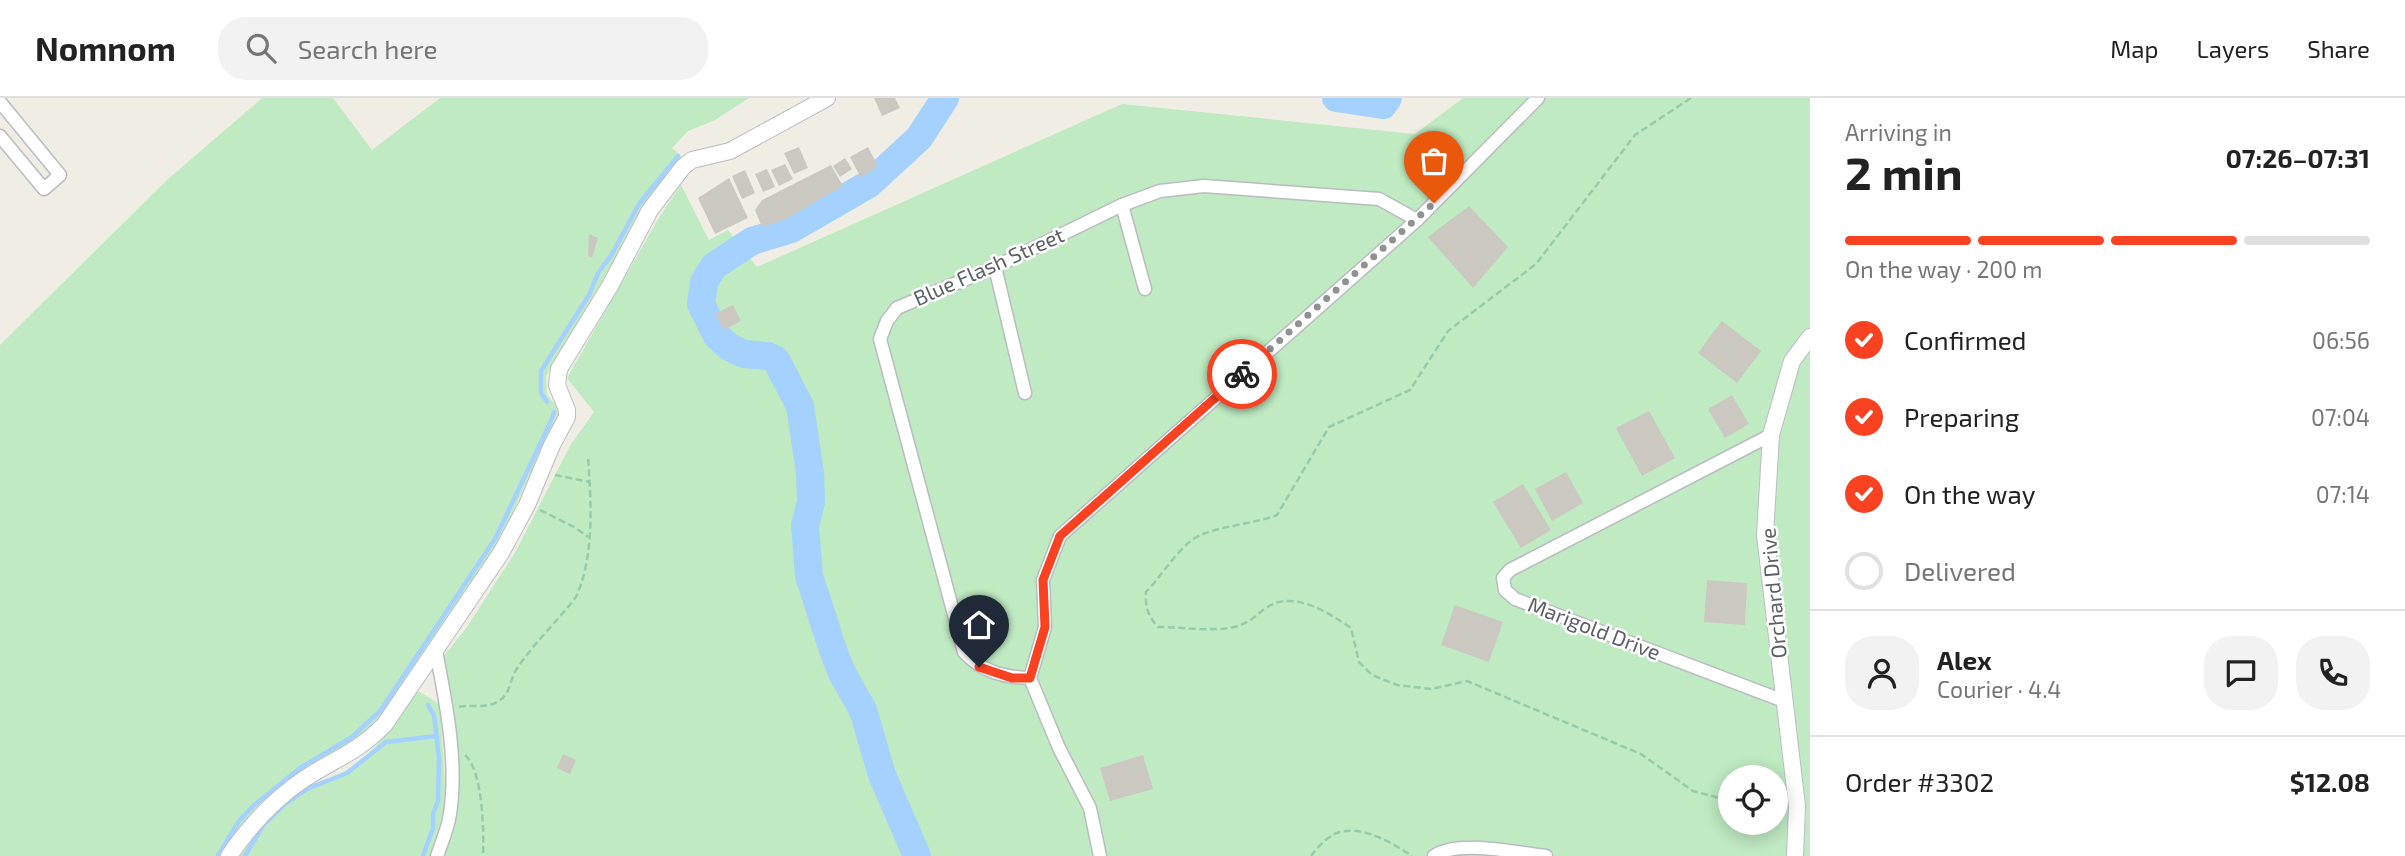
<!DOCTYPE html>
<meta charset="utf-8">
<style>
body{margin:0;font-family:"Exo 2",sans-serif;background:#f2f2f2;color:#222;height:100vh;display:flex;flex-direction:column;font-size:26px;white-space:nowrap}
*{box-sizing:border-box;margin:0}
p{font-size:23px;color:#767676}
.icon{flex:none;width:38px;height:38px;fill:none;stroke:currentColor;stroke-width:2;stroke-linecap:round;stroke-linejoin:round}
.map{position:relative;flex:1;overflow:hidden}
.panel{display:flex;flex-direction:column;background:#fff;width:595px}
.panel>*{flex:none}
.fabs{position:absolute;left:1718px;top:667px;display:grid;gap:14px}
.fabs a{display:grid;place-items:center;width:70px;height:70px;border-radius:50%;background:#fff;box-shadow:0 4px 18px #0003;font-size:35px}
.pin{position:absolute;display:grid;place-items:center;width:60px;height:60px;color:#fff;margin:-72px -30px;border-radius:50% 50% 50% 0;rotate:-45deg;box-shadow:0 0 7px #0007}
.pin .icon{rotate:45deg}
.courier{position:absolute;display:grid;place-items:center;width:70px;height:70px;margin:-35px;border:5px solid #f94221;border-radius:50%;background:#fff;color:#222;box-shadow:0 2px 9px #0007}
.headline em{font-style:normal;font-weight:700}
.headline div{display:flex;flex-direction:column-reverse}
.headline{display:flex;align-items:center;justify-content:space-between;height:119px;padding:0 35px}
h1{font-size:46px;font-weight:700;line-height:52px}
.bar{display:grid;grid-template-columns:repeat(4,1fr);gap:10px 7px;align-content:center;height:84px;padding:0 35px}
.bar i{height:9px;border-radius:5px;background:#e0e0e0}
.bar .selected{background:#f94221}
.bar p{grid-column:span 4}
.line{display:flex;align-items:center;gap:18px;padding:0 35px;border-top:2px solid #e0e0e0}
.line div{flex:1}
.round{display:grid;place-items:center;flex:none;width:74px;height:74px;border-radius:28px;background:#f2f2f2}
ol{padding:0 35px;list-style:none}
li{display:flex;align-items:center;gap:21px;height:77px}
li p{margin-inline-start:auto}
li .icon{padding:7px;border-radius:50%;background:#f94221;color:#fff;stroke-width:4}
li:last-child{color:#767676}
li i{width:38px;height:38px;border:4px solid #e0e0e0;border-radius:50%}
header{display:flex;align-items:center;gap:42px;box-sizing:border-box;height:98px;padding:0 35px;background:#fff;border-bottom:2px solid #e0e0e0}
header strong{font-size:33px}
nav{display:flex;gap:38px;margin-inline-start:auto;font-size:24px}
.search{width:490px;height:63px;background:#f2f2f2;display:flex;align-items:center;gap:18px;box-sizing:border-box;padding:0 24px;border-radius:28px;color:#767676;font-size:26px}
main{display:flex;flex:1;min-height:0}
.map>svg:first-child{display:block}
.green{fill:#bfeac2;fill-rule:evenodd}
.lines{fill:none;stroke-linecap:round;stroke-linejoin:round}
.stream{stroke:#a5d1ff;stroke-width:4.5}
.river{stroke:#a5d1ff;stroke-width:28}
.building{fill:#cbc8c1}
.street-casing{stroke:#b9bcc1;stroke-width:15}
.secondary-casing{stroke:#babdc4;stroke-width:18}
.path{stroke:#96ccaa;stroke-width:2.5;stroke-dasharray:7 3.5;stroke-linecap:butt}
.street{stroke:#fff;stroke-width:12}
.secondary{stroke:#fff;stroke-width:16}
.done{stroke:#909292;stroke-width:7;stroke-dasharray:0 12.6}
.route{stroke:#f94221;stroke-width:9}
.labels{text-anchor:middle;stroke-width:5;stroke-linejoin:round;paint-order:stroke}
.street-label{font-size:21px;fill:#5c6066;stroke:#fff}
</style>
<header>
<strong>Nomnom</strong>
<div class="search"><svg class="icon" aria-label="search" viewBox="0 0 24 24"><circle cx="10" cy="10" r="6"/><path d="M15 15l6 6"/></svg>Search here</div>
<nav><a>Map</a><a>Layers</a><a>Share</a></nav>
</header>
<main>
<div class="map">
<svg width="1810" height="758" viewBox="0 0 1810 758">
<rect width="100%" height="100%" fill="#f0eee4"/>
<g class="green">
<path d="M262 0H333L372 52 440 0H749L715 22 688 33 672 50 682 59 646 103 607 175 546 278 547 297 560 312 499 444 379 623 366 637 257 711 238 732 222 758H0V247L167 82Z"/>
<path d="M1463 0H1810V758H442L448 739 449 588 444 558 467 529 516 453 571 346 594 314 567 280 657 123 681 87 709 142 728 132 757 169 1122 6 1415 36ZM1731 679H1776V724H1731Z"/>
<path d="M416 592 440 606 445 686 444 716 433 758H240C256 733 273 705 301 691 317 683 336 680 351 670 379 651 398 621 416 592Z"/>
</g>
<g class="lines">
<g class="stream">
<path d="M547 304 541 295V273L589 197 598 175 612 156 639 106 678 58"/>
<path d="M218 758 239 723 252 709 300 670 352 639 380 613 495 441 551 323 554 314"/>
<path d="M245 758 264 726 284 707 307 691 347 675 386 644 436 638"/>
<path d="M423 758 433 730V716L438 703 439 661 436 633 434 618 428 607"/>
</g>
<g class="river">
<path d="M1336 0 1383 7 1388 0"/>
<path d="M917 758 882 677 863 612 842 575 834 555 809 478 805 427 811 404 810 375 800 308 776 262 768 258 744 256 729 249 717 238 701 206 704 184 714 168 752 143 791 131 869 86 919 40 945 0"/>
</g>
</g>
<g class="building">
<path d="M874 0H895L900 10 882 18Z"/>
<path d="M799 49 808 70 794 76 784 55Z"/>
<path d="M868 49 878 68 861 80 850 59Z"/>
<path d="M845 60 852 71 840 79 833 68Z"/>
<path d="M785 66 793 81 779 88 771 72Z"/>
<path d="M831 67 843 88 786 121 762 129 755 112 762 102Z"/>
<path d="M767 71 775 89 763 94 755 76Z"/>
<path d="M745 72 755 95 742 101 732 78Z"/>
<path d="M729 80 748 120 715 136 698 100Z"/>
<path d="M1469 108 1508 149 1473 190 1428 139Z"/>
<path d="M589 136 598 140 592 160 588 158Z"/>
<path d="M733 207 741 223 724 232 715 216Z"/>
<path d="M1722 223 1761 253 1737 285 1698 255Z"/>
<path d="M1732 297 1749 326 1725 340 1708 311Z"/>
<path d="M1649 313 1675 360 1642 378 1616 330Z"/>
<path d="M1566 374 1583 405 1552 423 1535 391Z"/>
<path d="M1523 386 1551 432 1521 450 1493 404Z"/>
<path d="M1707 482 1747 485 1745 527 1704 524Z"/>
<path d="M1455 507 1503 524 1489 564 1441 547Z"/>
<path d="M563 656 576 662 570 676 557 670Z"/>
<path d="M1143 657 1153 691 1110 703 1100 670Z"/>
</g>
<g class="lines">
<defs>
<g id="street">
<path d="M0 4 60 77 44 91 0 38"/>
<path d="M1122 107 1145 191"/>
<path d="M995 169 1025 295"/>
<path d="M1771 337 1510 472 1503 480 1505 492 1515 501 1784 603"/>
<path d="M436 553C446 605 458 663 450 716 448 730 442 744 437 758"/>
<path d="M1030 580C1002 579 983 574 964 554L880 241 887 223 897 210 995 169 1122 107 1160 93 1204 88 1379 101 1417 122"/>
<path d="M1100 758 1090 710 1059 650 1030 580 1045 529 1043 482 1060 438 1417 122 1538 0"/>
<path d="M1434 758C1459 741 1516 755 1546 758"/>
</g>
<g id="secondary">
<path d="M229 758C250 727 273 702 304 681 336 660 357 655 385 626L501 455 527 407 552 347 567 319V312L557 287 559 271 610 188 650 112 683 69 692 62 730 53 827 0"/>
<path d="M1795 758 1797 708 1765 437 1771 337 1792 263 1810 239"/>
</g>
</defs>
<use href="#street" class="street-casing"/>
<use href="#secondary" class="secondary-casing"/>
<g class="path">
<path d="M1691 0 1635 37 1536 166 1448 233 1410 292 1329 329 1277 417C1253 426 1226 427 1203 436 1182 443 1162 478 1146 494 1145 509 1148 518 1158 529 1180 529 1214 534 1234 529 1254 524 1256 515 1271 507 1297 494 1329 515 1351 530L1359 564 1372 577 1397 587 1431 591 1467 583 1641 656 1693 693 1731 703"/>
<path d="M555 377 590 384"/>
<path d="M540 412 574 429 588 439"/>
<path d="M459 609C472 606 485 611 497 604 511 597 509 583 516 572 533 546 557 524 576 499 595 457 591 402 588 358"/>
<path d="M465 657C483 672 484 735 483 758"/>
<path d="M1311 758C1318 749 1328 737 1340 734 1365 728 1392 745 1412 758"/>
</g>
<use href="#street" class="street"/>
<use href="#secondary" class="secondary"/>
</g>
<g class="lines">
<path class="done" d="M1242 276 1434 105"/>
<path class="route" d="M979 569 1012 580H1030L1045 529 1043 482 1060 438 1242 276"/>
</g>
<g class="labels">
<g class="street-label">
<text transform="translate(989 169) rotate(-24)" y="7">Blue Flash Street</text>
<text transform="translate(1774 495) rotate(-95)" y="7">Orchard Drive</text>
<text transform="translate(1594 531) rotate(21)" y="7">Marigold Drive</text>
</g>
</g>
</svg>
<div class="fabs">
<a><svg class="icon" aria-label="locate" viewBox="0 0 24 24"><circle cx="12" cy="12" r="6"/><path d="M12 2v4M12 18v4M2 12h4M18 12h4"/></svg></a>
</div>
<div class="pin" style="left:1434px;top:105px;background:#ea580c"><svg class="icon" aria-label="bag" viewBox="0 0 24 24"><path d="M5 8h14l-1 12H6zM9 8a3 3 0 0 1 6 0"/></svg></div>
<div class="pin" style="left:979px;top:569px;background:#1f2937"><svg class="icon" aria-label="home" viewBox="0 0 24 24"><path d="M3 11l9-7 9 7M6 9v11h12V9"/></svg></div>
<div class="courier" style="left:1242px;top:276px"><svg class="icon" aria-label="bike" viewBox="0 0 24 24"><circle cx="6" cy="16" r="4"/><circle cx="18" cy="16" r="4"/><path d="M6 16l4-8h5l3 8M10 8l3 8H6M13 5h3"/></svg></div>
</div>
<section class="panel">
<div class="headline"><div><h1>2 min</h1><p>Arriving in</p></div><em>07:26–07:31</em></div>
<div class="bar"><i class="selected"></i><i class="selected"></i><i class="selected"></i><i></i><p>On the way · 200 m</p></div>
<ol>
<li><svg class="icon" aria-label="check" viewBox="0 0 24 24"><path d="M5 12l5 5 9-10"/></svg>Confirmed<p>06:56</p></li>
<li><svg class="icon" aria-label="check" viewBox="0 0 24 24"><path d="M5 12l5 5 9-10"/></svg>Preparing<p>07:04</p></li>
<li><svg class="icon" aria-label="check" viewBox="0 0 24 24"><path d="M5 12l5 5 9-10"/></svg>On the way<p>07:14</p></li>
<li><i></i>Delivered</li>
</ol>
<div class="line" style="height:126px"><a class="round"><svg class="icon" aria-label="person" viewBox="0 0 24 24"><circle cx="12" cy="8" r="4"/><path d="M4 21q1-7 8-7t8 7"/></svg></a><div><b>Alex</b><p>Courier · 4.4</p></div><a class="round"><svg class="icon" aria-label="chat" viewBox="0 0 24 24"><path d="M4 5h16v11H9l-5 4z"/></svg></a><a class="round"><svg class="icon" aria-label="phone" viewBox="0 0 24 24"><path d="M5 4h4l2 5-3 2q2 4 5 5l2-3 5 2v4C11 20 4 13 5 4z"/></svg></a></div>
<div class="line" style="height:91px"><div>Order #3302</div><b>$12.08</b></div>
</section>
</main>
